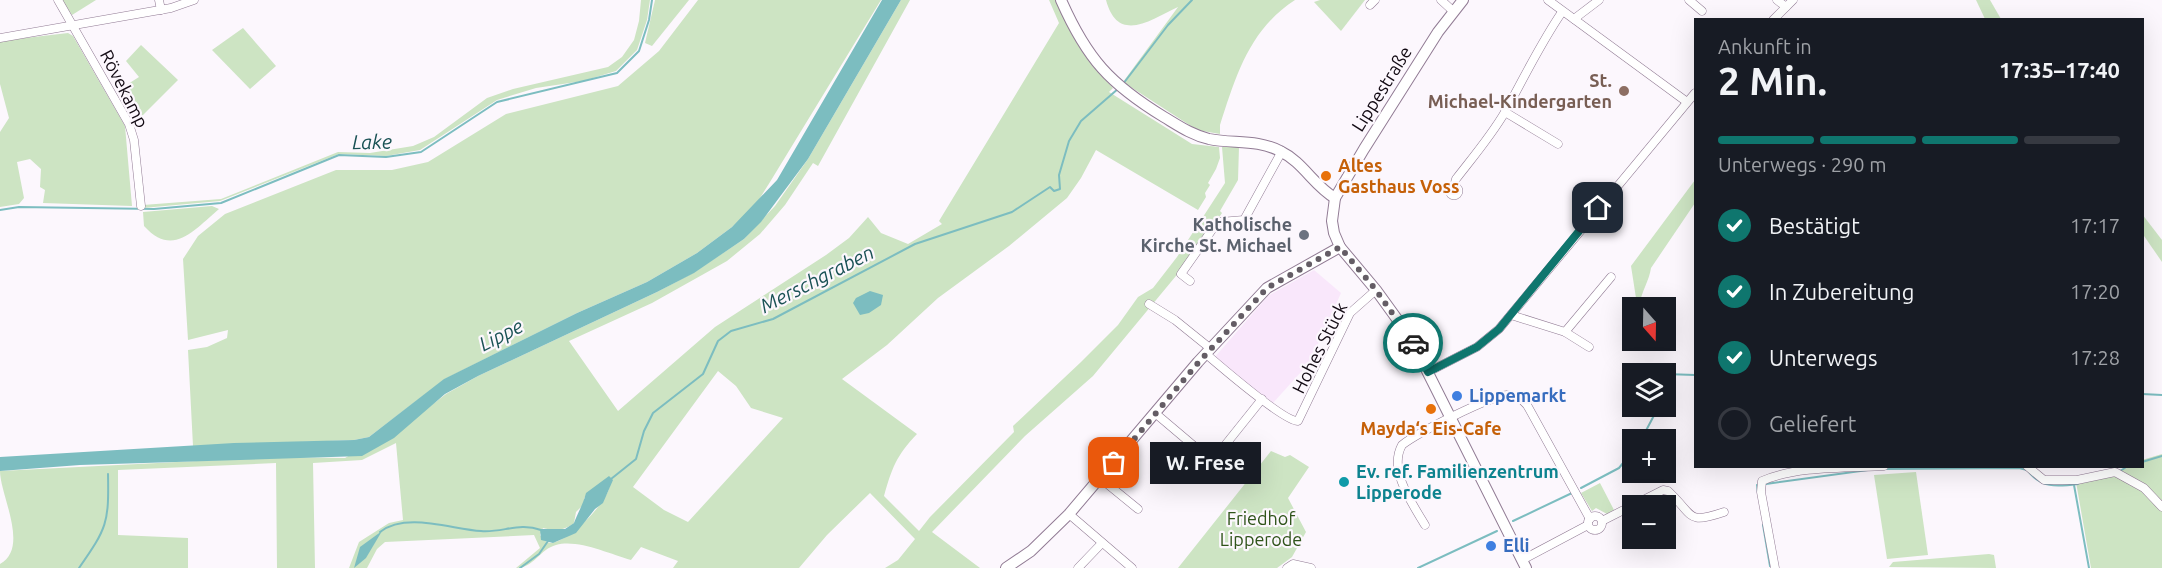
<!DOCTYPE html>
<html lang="de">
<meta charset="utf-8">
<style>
body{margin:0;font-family:Ubuntu,sans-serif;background:#242831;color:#f1f3f6;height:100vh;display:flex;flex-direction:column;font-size:22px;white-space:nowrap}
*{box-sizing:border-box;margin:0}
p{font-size:20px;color:#9ea1a6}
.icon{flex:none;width:33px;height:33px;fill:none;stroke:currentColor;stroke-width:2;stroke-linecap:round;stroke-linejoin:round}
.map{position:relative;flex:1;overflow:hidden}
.side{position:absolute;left:1694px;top:18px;width:450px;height:450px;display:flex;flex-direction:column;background:#171b24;border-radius:0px;box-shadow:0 6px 24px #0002}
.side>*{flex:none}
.needle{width:39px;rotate:160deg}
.fabs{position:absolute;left:1622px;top:297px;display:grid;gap:12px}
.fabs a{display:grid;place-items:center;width:54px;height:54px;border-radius:0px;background:#171b24;box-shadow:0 6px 24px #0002;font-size:30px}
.pin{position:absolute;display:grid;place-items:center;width:51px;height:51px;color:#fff;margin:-26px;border-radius:12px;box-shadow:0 3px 9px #0006}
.courier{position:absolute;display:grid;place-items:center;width:60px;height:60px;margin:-30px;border:4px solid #0f766e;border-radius:50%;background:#fff;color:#222;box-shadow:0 2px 8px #0007}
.bubble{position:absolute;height:42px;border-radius:0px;background:#171b24;box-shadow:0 6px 24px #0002;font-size:20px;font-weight:600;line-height:42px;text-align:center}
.summary em{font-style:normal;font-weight:600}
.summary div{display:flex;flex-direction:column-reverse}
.summary{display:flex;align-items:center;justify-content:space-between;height:102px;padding:0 24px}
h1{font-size:39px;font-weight:600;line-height:45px}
.bar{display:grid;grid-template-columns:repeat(4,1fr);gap:9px 6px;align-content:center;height:72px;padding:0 24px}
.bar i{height:8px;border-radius:4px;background:#363941}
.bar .on{background:#0f766e}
.bar p{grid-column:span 4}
ol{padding:0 24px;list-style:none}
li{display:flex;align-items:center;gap:18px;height:66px}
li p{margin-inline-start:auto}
li .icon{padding:6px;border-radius:50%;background:#0f766e;color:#fff;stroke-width:4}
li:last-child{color:#9ea1a6}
li i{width:33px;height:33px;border:3px solid #363941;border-radius:50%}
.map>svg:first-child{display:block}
.built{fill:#f9e7fb}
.green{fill:#cde4c3;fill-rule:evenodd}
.water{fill:#7cbdc0}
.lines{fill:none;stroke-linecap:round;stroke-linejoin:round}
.stream{stroke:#7cbdc0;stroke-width:2}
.street-casing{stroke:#917b94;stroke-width:9}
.secondary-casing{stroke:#917b94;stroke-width:12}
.street{stroke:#fff;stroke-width:8}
.secondary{stroke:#fff;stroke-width:10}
.done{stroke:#645d65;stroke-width:6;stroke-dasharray:0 10.8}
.route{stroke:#0f766e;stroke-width:8}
.education-dot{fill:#8d6e63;stroke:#fcf7fd;stroke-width:2}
.food-dot{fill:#e8710a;stroke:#fcf7fd;stroke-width:2}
.worship-dot{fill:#6b7280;stroke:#fcf7fd;stroke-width:2}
.shop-dot{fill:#3f7fe0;stroke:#fcf7fd;stroke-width:2}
.culture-dot{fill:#0f9aa8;stroke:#fcf7fd;stroke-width:2}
.labels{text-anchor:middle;stroke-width:4.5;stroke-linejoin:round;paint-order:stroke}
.education-label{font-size:18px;font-weight:bold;fill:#785e54;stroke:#fcf7fd;text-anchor:end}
.street-label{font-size:18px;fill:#120a13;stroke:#fcf7fd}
.food-label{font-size:18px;font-weight:bold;fill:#c56008;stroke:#fcf7fd;text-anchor:start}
.worship-label{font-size:18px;font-weight:bold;fill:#5b616d;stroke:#fcf7fd;text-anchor:end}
.shop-label{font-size:18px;font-weight:bold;fill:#366cbe;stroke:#fcf7fd;text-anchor:start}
.culture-label{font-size:18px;font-weight:bold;fill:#0d838f;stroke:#fcf7fd;text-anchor:start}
.park-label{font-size:18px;fill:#2f541a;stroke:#fcf7fd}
.water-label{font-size:20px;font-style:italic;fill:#1a5255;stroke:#fcf7fd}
</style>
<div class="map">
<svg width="2162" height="568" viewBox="0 0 2162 568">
<rect width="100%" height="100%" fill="#fcf7fd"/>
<path class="built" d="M1314 270 1341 293 1310 362 1273 403 1214 358 1268 296Z"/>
<g class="green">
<path d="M62 0H96L72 15Z"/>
<path d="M641 0H650L647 20 637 50 616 71 583 81 536 88 497 100 420 150 386 156 339 154 220 201 143 208V205L221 199 338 152 370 153 413 146 434 137 487 98 513 89 608 67 622 57 634 40 639 21Z"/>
<path d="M655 0H689L652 46 645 43Z"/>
<path d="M698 0H881L770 182 755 206 732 227 697 253 647 282 577 313 445 379 369 437 354 440 193 446 188 350 207 347 227 338 228 330 188 340 183 259 198 236 225 214 336 170H392L428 162 506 114 618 86 659 51Z"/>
<path d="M901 0H910L818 166 813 163 785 205 760 234 727 261 652 303 569 341 618 411 715 327 826 255 849 238 868 217 881 233 908 244 942 224 939 221 1059 23 1049 0H1056C1073 32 1088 62 1113 88L1109 92 1192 144 1219 147 1220 158 1216 169 1208 183 1210 185 1205 193 1206 197 1198 210 1096 150 1081 178 1067 198 1009 246 938 298 887 345 842 379 917 434C896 456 892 468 884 496L919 531 930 517 1014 432 1013 426 1081 362 1118 325 1138 297 1153 288 1177 257 1225 183 1222 147H1239L1238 180 1220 211 1222 213 1195 253 1093 376 1025 436 932 532 980 568H885L898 560 915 539 870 493 827 535 799 568H673L678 561 641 547 631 560C609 554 578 539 556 545 540 549 534 568 516 568L540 548 534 535 385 542 377 549 367 568H349L359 542 389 523 403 520 396 443 362 460 313 463 315 568H277L276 463 118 470V535L188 538V568H0V564C30 548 0 495 0 471L274 457 345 458 420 414 446 394 478 376 657 292 693 273 744 239 775 206 808 159ZM718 371 736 386 751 408 783 418 688 522 664 510 633 487ZM610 485C607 503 570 541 551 543 546 543 543 539 540 535L543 528C554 531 564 531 574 523L576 512 585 503 584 498Z"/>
<path d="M1106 0H1295C1249 30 1236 76 1220 125V134L1197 130 1123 82 1178 7C1152 19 1118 45 1106 0Z"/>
<path d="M1320 0H1365L1341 31 1314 2Z"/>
<path d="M1976 0H1990L2001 19H1985Z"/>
<path d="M243 28 276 66 250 89 212 50Z"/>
<path d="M68 33 73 36 125 126 132 206 43 203 45 190 40 187 41 169 30 159 17 162 24 198 19 204 0 207V132L9 118 0 84V41Z"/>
<path d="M141 45 178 80 135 123 117 91 139 77 126 61Z"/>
<path d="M1695 180V203L1651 268C1649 281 1642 291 1640 302L1636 298 1631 266Z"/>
<path d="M212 206 219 209C194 230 173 258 144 226L143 212Z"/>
<path d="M2142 214 2162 240V262L2142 233Z"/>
<path d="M1271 451 1285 457 1290 455 1309 467 1288 498 1306 532 1292 557 1277 568H1178Z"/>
<path d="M2162 454V568H2091L2076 482C2098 477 2121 467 2142 466V460Z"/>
<path d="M1916 472 1928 555 1887 559 1874 475Z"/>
<path d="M1600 483 1614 510 1607 514 1596 508 1592 511 1581 493Z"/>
<path d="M1989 554 1994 555 1996 568 1889 567 1893 562Z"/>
</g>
<g class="water">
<path d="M882 0H901L808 159 761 222 744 239 694 273 657 292 478 376 445 394 394 438 362 456 80 465 0 471V457L234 443 354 440 369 437 444 379 577 313 647 282 697 253 732 227 777 180Z"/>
<path d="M870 291 883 295 881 305 869 313 860 315 853 303 856 298Z"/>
<path d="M609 476 613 480 603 503 595 509 576 533 553 543 541 540 540 529H565L574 523C578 512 583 505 586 493Z"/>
<path d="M382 531 366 558 354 568 360 547Z"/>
</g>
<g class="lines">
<g class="stream">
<path d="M1123 84 1168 25 1192 0"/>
<path d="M0 210 19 207 154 209 221 203 339 155 386 157 421 152 497 102 617 73 639 51 649 20 652 0"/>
<path d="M1665 374 1695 375"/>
<path d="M2142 394 2162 395"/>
<path d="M1641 440 1659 406"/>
<path d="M2142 462 2162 456"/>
<path d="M1883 469 2019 468 2027 470C2041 488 2056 487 2078 484"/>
<path d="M2120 471 2128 466"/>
<path d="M611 479 636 459 644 431 653 413 703 374 718 341 731 331 773 319 915 244 1012 212 1050 187 1054 191 1060 189 1059 175 1069 141 1081 121 1119 88"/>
<path d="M1766 484 1868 470"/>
<path d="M1757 485 1758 493"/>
<path d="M2074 485 2089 568"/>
<path d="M1581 488 1619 468 1632 452"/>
<path d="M1513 521 1572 493"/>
<path d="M1763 525 1770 566"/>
<path d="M380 532C406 512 451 529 481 531 502 533 519 522 541 530"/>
<path d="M79 568C107 528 109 523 108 474"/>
<path d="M520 568 539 554 548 541"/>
<path d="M1418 568 1497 531"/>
</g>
<defs>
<g id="street">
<path d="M58 0 129 124 134 140 141 206"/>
<path d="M159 0 161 10"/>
<path d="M1441 0 1453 11"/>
<path d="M1548 0 1687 102"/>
<path d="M1689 0 1702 11"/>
<path d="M1777 0 1786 7"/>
<path d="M1370 5 1375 0"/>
<path d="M1574 19 1599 0"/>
<path d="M1773 20 1793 0"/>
<path d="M0 38 171 8 194 0"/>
<path d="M1505 112 1558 144"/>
<path d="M1454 186 1456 179C1473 157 1491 136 1505 112 1524 78 1540 44 1562 12"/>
<circle cx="1454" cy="191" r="4.5"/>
<path d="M1190 281 1181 274 1214 227 1220 222 1244 220 1282 151"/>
<path d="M1149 304 1175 320 1211 349"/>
<path d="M1511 315 1565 332 1589 347"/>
<path d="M1565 332 1611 277"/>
<path d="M1206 354C1220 366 1285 422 1298 421L1350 313 1376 290"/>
<path d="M1428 372 1477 347 1499 329 1695 93"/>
<path d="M1155 413 1194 446"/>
<path d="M1226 444 1262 399"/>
<path d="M2027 466 2044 480H2077L2115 472 2144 488 2162 507"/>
<path d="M1100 478 1138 509"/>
<path d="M1069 514 1132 568"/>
<circle cx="1595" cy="523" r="7"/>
<path d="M1602 521 1663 490 1668 491C1695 516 1686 525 1724 512"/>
<path d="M1425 525C1412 503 1388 470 1402 445 1417 433 1490 396 1507 395 1515 395 1522 399 1527 405L1590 519"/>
<path d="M1522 560 1588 525"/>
<path d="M1078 568 1102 543"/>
<path d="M1287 568 1293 564 1311 568"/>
<path d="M1775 568 1761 492 1762 481C1795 466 1848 468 1884 466"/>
</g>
<g id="secondary">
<path d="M1061 0C1087 59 1110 84 1164 117 1179 126 1192 135 1209 139 1233 144 1257 139 1280 151 1303 162 1314 186 1335 198"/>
<path d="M1463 0 1438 32 1364 149 1335 198 1332 221 1334 233 1340 247 1376 290 1410 337 1526 568"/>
<path d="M1006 568 1031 551 1069 514 1198 362 1267 288 1340 247"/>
</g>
</defs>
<use href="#street" class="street-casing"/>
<use href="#secondary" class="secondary-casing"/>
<use href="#street" class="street"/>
<use href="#secondary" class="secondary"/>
</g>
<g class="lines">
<path class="done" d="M1114 463 1198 363 1267 288 1340 247 1376 290 1413 343"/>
<path class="route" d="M1413 343 1428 372 1477 347 1499 329 1598 208"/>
</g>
<circle class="education-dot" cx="1624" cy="91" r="6"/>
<g class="food-dot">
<circle cx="1326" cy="176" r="6"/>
<circle cx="1431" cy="409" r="6"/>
</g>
<circle class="worship-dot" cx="1304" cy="235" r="6"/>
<g class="shop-dot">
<circle cx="1457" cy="396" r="6"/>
<circle cx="1491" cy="546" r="6"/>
</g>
<circle class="culture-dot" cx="1344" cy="482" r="6"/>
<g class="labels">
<g class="education-label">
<text x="1612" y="87">St.<tspan x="1612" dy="21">Michael-Kindergarten</tspan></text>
</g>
<g class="street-label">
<text transform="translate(124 89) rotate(63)" y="6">Rövekamp</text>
<text transform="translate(1382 89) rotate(-58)" y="6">Lippestraße</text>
<text transform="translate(1320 348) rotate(-63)" y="6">Hohes Stück</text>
</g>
<g class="food-label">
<text x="1338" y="172">Altes<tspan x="1338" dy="21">Gasthaus Voss</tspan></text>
<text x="1431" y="435" text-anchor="middle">Mayda‘s Eis-Cafe</text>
</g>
<g class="worship-label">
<text x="1292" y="231">Katholische<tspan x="1292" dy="21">Kirche St. Michael</tspan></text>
</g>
<g class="shop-label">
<text x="1469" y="402">Lippemarkt</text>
<text x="1503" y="552">Elli</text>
</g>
<g class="culture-label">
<text x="1356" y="478">Ev. ref. Familienzentrum<tspan x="1356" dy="21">Lipperode</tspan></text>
</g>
<g class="park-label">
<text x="1261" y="525">Friedhof<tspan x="1261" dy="21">Lipperode</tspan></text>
</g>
<g class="water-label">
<text transform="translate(372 142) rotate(-1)" y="7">Lake</text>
<text transform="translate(817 279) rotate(-27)" y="7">Merschgraben</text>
<text transform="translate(501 335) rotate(-27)" y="7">Lippe</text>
</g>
</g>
</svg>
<div class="fabs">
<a><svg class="needle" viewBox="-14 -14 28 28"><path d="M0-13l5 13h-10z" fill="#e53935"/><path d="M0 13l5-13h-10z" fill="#9ea1a6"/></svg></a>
<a><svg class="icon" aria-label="layers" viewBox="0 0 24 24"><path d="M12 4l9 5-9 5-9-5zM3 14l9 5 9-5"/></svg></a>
<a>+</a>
<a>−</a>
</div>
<div class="pin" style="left:1114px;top:463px;background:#ea580c"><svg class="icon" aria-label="bag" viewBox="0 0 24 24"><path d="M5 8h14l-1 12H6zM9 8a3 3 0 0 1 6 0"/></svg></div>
<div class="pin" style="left:1598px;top:208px;background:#1f2937"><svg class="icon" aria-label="home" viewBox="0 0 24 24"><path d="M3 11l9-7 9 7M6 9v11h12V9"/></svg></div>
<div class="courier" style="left:1413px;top:343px"><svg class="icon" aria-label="car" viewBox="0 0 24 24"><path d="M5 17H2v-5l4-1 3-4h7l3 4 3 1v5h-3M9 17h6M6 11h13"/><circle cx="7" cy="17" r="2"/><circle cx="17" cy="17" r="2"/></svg></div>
<div class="bubble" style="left:1150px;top:442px;width:111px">W. Frese</div>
<section class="side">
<div class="summary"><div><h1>2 Min.</h1><p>Ankunft in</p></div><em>17:35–17:40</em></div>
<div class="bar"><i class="on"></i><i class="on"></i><i class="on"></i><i></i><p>Unterwegs · 290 m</p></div>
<ol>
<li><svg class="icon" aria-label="check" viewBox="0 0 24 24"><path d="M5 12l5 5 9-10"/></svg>Bestätigt<p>17:17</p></li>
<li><svg class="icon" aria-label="check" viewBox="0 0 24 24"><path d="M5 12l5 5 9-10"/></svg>In Zubereitung<p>17:20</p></li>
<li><svg class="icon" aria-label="check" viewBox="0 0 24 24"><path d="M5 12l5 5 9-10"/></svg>Unterwegs<p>17:28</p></li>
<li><i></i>Geliefert</li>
</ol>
</section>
</div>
